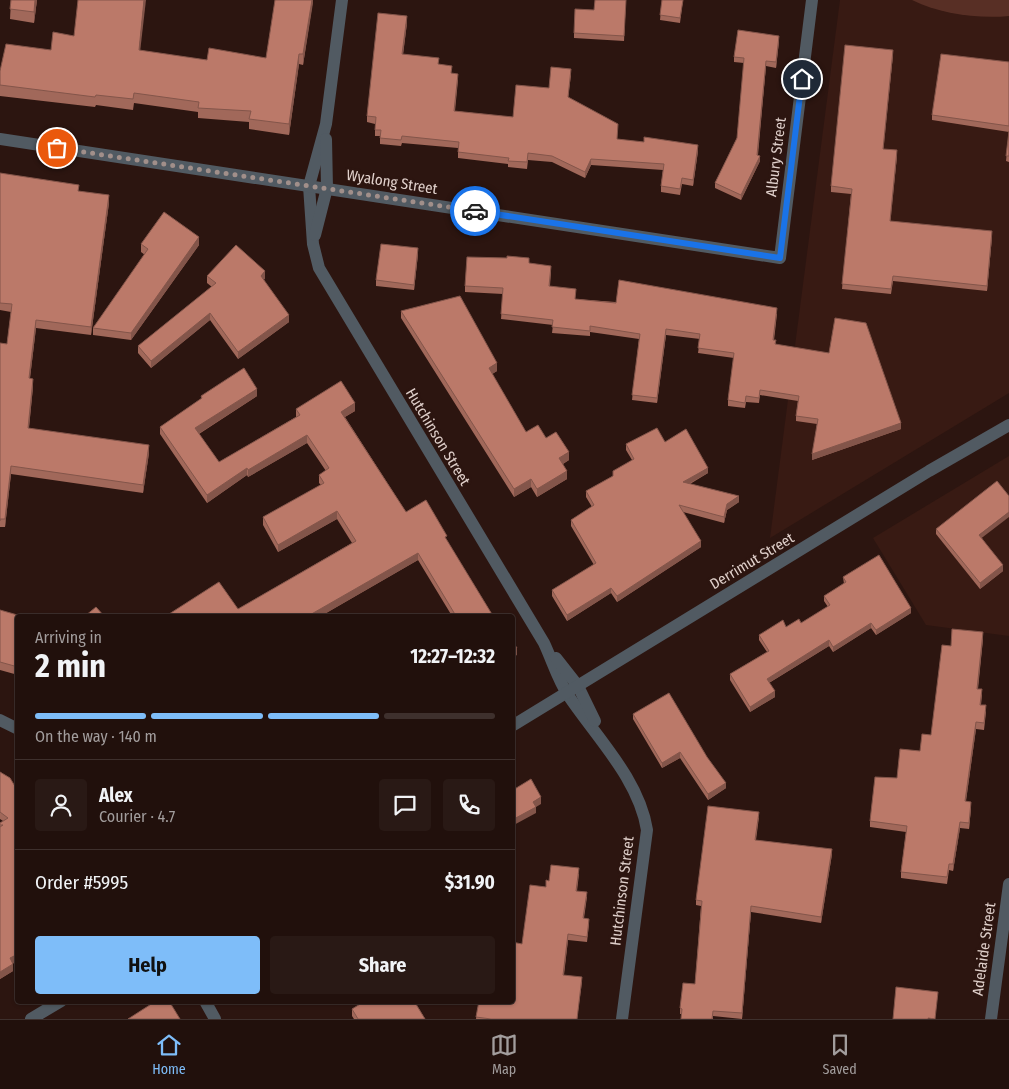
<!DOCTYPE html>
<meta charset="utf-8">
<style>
body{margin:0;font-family:"Fira Sans Condensed",sans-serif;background:#291915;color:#f1f3f6;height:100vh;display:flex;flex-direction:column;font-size:19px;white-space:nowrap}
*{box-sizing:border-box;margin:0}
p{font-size:16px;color:#a29d9d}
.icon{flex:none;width:28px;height:28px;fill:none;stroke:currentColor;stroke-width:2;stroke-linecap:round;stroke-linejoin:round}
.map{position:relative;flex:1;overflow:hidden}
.drawer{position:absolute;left:15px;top:614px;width:500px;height:390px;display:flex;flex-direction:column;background:#21100c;border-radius:5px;box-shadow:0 1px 4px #0004,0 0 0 1px #3e302d}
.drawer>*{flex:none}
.pin{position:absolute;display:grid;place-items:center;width:42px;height:42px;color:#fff;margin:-21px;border:2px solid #fff;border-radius:50%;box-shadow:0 1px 5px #0007}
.courier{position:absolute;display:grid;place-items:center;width:50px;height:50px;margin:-25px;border:4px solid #1a73e8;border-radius:50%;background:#fff;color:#222;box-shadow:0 1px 6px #0007}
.summary em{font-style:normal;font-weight:700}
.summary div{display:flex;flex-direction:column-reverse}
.summary{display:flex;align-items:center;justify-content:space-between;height:85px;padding:0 20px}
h1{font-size:32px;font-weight:700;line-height:38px}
.bar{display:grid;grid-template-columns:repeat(4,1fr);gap:8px 5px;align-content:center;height:60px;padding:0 20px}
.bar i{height:6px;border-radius:4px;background:#3e302d}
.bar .current{background:#7ebdf9}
.bar p{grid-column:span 4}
.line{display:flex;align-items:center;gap:12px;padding:0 20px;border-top:1px solid #3e302d}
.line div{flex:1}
.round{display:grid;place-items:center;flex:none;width:52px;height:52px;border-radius:5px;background:#291915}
.primary-button{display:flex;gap:10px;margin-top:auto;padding:10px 20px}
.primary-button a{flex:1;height:58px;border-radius:5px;background:#7ebdf9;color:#111;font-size:20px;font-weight:700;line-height:58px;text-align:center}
.primary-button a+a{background:#291915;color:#f1f3f6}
.tabs{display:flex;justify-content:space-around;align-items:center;height:70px;border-top:1px solid #3e302d;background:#21100c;font-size:14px;color:#a29d9d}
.tabs a{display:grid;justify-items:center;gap:2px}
.tabs .current{color:#7ebdf9}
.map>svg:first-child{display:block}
.built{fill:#381a13}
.pitch{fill:#582f25}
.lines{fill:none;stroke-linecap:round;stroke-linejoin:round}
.minor{stroke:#515a62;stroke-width:12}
.wall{fill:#a1685a}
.shaded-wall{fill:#83554a}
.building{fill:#bb7969;stroke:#83554a}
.done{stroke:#a18f8a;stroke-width:5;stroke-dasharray:0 9}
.route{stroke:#1a73e8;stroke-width:6}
.labels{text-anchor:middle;stroke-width:5;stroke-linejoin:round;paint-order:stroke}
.street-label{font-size:15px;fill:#e0d0cb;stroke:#2c1510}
</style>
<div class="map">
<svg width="1009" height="1019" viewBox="0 0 1009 1019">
<rect width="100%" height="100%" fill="#2c1510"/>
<g class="built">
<path d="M840 0H1009V393L770 538Z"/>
<path d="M1009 456V636L926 625 873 538Z"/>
</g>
<path class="pitch" d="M912 0H1009V16C978 19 940 14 912 0Z"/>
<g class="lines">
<g class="minor">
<path d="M342 0 326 124 309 186 313 244 319 268 544 643C552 660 558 680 568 695 596 737 639 779 647 830L622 1019"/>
<path d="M0 139 780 258 812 0"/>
<path d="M315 235 327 188 326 139"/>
<path d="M556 658 578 686 595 721"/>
<path d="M0 720 18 729"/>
<path d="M512 726 929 471 1009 425"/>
<path d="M205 1001 215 1019"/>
<path d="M31 1019 61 1001"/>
<path d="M991 1019 1009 884"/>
</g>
</g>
<g class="wall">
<path d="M11 0H37L34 23 10 19Z"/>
<path d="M313 0 303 65 299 64 289 135 249 129V122L198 118V112L134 103 133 110 96 105 95 107 0 96V71L51 50 140 51 207 60 266 58Z"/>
<path d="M626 0 624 41 574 38V33Z"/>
<path d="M662 0H683L680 23 660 20Z"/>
<path d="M407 23 403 55 439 64 452 74 458 80 455 111 513 117 549 88 571 75 568 98 617 139 698 151 693 186 682 184 680 195 661 192V186L663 170 591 165 585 178 552 162 528 160 527 169 508 167V164L458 158V148L402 143 401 146 380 144V136H375V124L367 122V116Z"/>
<path d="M779 41 776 68 766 66 758 155 760 161 741 200 715 188V183L737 138 744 63 734 62V57Z"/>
<path d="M893 55 883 149 897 156 890 221 992 237 987 291 893 281 891 294 842 289 851 194 831 192V186Z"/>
<path d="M1009 62V162L1006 161 1009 132 932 120V115Z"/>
<path d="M0 173 79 191 109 203 91 335 36 328 30 378 33 387 29 428 149 453 143 493 11 474 5 527H0V529V343L7 344 11 312 0 310Z"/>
<path d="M141 244 199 245 131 340 93 335V328L145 255 141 252Z"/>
<path d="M418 254 414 290 376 286V280Z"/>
<path d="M507 258 529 263 551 271 550 286 575 299 777 314 774 340 776 344 901 429 812 460 817 424 796 421V416L798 401 760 395 759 403 746 402 745 408 728 406V400L734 358 698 353 700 339 666 335 657 403 632 400 639 339 590 332V336L552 333 553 325 501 319 503 294 465 292V286Z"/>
<path d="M207 276 265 278 264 280 289 322 238 359 210 320 151 368 138 353V346L212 287 207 283Z"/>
<path d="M401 311 497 371 492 374 526 432 546 438 569 460 563 464 567 479 537 497 531 487 514 497 401 318Z"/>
<path d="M201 396H257L199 434 219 462 296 417V409L355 411 345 417 406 512 447 541 493 616H452L418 560 321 616H166L238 609 352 543 337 519 278 552 263 525V517L321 485 319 483V475L326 471 307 443 248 477 247 475 207 503 160 434V427L201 399Z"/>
<path d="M665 442 708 473 690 484 739 502 727 510 724 523 683 512 701 547 617 602 611 593 567 621 552 596V590L594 565 571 526V520L592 507 586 497V491L613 476 632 460 626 450V444Z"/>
<path d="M936 529 982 538 1003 571 980 589 936 534Z"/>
<path d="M843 577 911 613 876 635 871 628 833 652 829 646 769 683 775 697 750 712 730 680V674L767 652 759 640V635L801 623 828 607 824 601V596L844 584Z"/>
<path d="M0 610 18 616V675L0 670Z"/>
<path d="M983 639 978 689 982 695 981 705 986 712 984 730 976 729 966 801 971 808 969 829 960 828 953 871 949 870 947 884 901 878V872L906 832 870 827V821L897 778 920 751 931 735 951 646Z"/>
<path d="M633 714 726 788 708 800 680 758 662 768 633 719Z"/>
<path d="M0 772 10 778 13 971 0 979V823L3 821 0 819Z"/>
<path d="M759 817 756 840 832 854 821 923 751 912 742 1019 713 1016V1019H681L682 1014H680V1008L695 984 701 906 696 905V900Z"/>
<path d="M579 874 577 891 587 897 584 918 589 924 587 942 568 940 564 975 582 982 577 1019H476L479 1001H512L522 944 546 887 549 881Z"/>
<path d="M415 1002 425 1019H354L352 1016V1009Z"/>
</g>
<g class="shaded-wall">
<path d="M35 0H37L34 23V12Z"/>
<path d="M144 0H146L139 61V50Z"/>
<path d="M312 0H313V3L303 65V54Z"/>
<path d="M407 16V23L402 61V54Z"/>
<path d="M779 36V41L776 68V62Z"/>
<path d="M893 50V55L883 154V149Z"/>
<path d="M299 54V64L289 135V124Z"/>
<path d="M766 61V66L757 160V155Z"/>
<path d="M698 145V151L693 186V180Z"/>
<path d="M897 150V156L890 226V221Z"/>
<path d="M760 156V161L741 200V195Z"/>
<path d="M591 159V165L585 178V172Z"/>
<path d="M109 195V203L91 335V327Z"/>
<path d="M992 231V237L987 291V286Z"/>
<path d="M199 237V245L131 340V333Z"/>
<path d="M418 248V254L414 290V285Z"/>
<path d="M265 271V278L261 283V276Z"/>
<path d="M210 313V320L151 368V361Z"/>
<path d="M289 315V322L238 359V352Z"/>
<path d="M36 320V328L29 386V378Z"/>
<path d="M666 329V335L657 403V398Z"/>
<path d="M497 363V371L489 376V368Z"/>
<path d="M33 379V387L28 436V428Z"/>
<path d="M257 389V396L195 436V428Z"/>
<path d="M355 403V411L341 419V412Z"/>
<path d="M901 423V429L812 460V454Z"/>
<path d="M307 435V443L248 477V470Z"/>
<path d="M149 445V453L143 493V485Z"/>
<path d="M569 452V460L559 466V458Z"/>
<path d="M11 466V474L5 527V519Z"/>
<path d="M247 468V475L207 503V495Z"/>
<path d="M708 468V473L683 487V482Z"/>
<path d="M567 471V479L537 497V489Z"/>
<path d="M531 479V487L514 497V489Z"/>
<path d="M739 496V502L727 510 724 523V517L727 504Z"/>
<path d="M337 511V519L278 552V545Z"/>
<path d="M1009 512V517L979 540V535Z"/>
<path d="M701 541V547L617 602V596Z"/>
<path d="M418 553V560L321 616H308Z"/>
<path d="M1003 565V571L980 589V583Z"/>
<path d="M611 588V593L567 621V615Z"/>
<path d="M911 608V613L876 635V630Z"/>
<path d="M871 623V628L833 652V647Z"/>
<path d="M983 632V639L977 695V689Z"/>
<path d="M829 640V646L767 684V679Z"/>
<path d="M517 648V655L512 658V651Z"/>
<path d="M775 691V697L750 712V707Z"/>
<path d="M976 722V729L965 807V801Z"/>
<path d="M680 752V758L662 768V763Z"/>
<path d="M726 783V788L708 800V794Z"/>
<path d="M541 797V804L536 807V813L512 826V820L533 802Z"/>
<path d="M971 802V808L969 829V823Z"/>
<path d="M960 822V828L953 871V864Z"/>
<path d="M832 849V854L821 923V917Z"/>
<path d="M751 906V912L742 1019V1013Z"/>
<path d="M568 934V940L563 980V975Z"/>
<path d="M18 954V961L10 965V958Z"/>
<path d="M13 964V971L0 979V972Z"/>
</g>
<g class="building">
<path d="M11 0H35L34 12 10 9Z"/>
<path d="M78 0H144L139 50 207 60 209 48 266 58 275 0H312L303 54H299L289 124 249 119 251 111 198 108 199 102 134 93 133 99 96 95 95 97 0 85V71L6 44 51 50 53 32 74 36Z"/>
<path d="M595 0H626L624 36 574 33 575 9 594 10Z"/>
<path d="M662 0H683L680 18 660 15Z"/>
<path d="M378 13 407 16 402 54 439 58 438 64 452 66 451 73 458 74 454 111 513 117 516 85 549 88 551 67 571 69 568 97 618 124 617 139 644 142V137L698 145 693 180 682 178 680 189 661 186 664 164 591 159 585 172 552 156 528 153 527 162 508 161 509 158 458 152 459 142 402 136 401 140 380 138 381 130H375L376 117 367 116Z"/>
<path d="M738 30 779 36 776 62 766 61 757 155 760 156 741 195 715 183 737 138 744 58 734 57Z"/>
<path d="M845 45 893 50 883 149 897 150 890 221 992 231 987 286 893 276 891 289 842 284 852 189 831 186Z"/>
<path d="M941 54 1009 62V126L932 115Z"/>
<path d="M1009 131V156H1006Z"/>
<path d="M0 173 79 185 78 191 109 195 91 327 36 320 29 378 33 379 28 428 149 445 143 485 11 466 5 519H0V521V343L7 344 12 304 0 303Z"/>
<path d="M164 212 199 237 131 333 93 328 148 249 141 244Z"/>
<path d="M381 244 418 248 414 285 376 280Z"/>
<path d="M236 245 265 271 261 276 289 315 238 352 210 313 151 361 138 346 216 283 207 276Z"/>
<path d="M507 256 529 258V263L551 266 549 286 576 289 575 299 616 303 619 280 777 308 773 340H776L775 344 829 353 835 318 866 323 901 423 812 454 818 419 796 416 799 396 760 390 759 398 746 396 745 403 728 400 734 353 698 348 700 334 666 329 657 398 632 395 640 334 590 326V331L552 327 553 320 501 314 503 288 465 286 467 257 507 258Z"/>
<path d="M460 296 497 363 489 368 526 432 538 425 546 438 556 432 569 452 559 458 567 471 537 489 531 479 514 489 401 311Z"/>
<path d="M244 368 257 389 195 428 219 462 300 415 296 409 341 381 355 403 341 412 406 512 426 500 447 536 445 537 493 616H456L418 553 308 616H166L219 582 238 609 356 541 337 511 278 545 263 517 324 483 319 475 329 468 307 435 248 470 247 468 207 495 160 427 202 398 201 396Z"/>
<path d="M657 428 665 442 686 429 708 468 683 482 739 496 727 504 724 517 679 505 701 541 617 596 611 588 567 615 552 590 596 563 571 520 594 505 586 491 613 476V471L634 459 626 444Z"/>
<path d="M997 481 1009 496V512L979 535 1003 565 980 583 936 529Z"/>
<path d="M879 555 911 608 876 630 871 623 833 647 829 640 767 679 775 691 750 707 730 674 769 651 759 635 783 620 786 627 799 619 801 623 830 605 824 596 846 582 843 577Z"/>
<path d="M96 607 104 616H85Z"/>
<path d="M0 610 21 616H18V667L0 662Z"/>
<path d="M952 629 983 632 977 689H982L980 705H986L984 723 976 722 965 801 971 802 969 823 960 822 953 864H949L947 877 901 872 907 826 870 821 875 777 897 778 900 749 920 751 922 734 931 735 942 645 951 646Z"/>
<path d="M512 641 517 648 512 651Z"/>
<path d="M669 693 707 757 726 783 708 794 680 752 662 763 633 714Z"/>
<path d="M0 772 10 778 18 791V954L10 958 13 964 0 972V827L3 825H0V823L8 818 0 812Z"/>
<path d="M531 779 541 797 533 802 536 807 512 820V788L513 790Z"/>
<path d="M708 806 759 812 755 840 832 849 821 917 751 906 742 1013 713 1011 712 1019H681L682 1009 680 1008 683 983 695 984 702 901 696 900Z"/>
<path d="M551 865 579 868 576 891 587 892 583 918 589 919 587 937 568 934 563 975 582 977 577 1019H491L476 1017 479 1001H512V942L522 944 530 885 546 887V880L549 881Z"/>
<path d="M896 987 938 992 935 1019 928 1018V1019H893Z"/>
<path d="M156 1001 159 1004 163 1001H169L180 1019H128Z"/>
<path d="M365 1001H414L425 1019H358L352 1009Z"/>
</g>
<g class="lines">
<path class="done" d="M57 148 475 211"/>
<path class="route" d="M475 211 780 258 802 79"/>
</g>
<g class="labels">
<g class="street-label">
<text transform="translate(776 157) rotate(-83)" y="5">Albury Street</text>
<text transform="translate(392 182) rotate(9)" y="5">Wyalong Street</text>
<text transform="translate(438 437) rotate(59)" y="5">Hutchinson Street</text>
<text transform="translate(752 561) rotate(-31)" y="5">Derrimut Street</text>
<text transform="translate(622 891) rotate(-83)" y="5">Hutchinson Street</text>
<text transform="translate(984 949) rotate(-82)" y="5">Adelaide Street</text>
</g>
</g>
</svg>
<div class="pin" style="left:57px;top:148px;background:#ea580c"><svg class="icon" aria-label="bag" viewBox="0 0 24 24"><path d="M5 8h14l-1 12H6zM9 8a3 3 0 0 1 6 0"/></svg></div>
<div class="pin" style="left:802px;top:79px;background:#1f2937"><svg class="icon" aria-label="home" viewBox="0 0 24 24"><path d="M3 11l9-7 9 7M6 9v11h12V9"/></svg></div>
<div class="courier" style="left:475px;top:211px"><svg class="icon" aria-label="car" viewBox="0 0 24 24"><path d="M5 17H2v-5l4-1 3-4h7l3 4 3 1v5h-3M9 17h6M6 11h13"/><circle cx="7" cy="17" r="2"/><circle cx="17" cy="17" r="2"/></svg></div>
<section class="drawer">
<div class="summary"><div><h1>2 min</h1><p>Arriving in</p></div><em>12:27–12:32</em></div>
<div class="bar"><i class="current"></i><i class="current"></i><i class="current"></i><i></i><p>On the way · 140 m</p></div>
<div class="line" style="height:90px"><a class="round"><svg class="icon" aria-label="person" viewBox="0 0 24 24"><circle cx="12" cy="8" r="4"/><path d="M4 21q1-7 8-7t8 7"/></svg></a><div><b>Alex</b><p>Courier · 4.7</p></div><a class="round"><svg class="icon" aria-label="chat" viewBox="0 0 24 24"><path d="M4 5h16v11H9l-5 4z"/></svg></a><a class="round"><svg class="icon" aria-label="phone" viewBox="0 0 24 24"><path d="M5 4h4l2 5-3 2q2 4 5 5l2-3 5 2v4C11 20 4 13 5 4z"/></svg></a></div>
<div class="line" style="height:65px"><div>Order #5995</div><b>$31.90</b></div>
<div class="primary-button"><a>Help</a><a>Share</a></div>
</section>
</div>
<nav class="tabs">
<a class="current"><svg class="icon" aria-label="home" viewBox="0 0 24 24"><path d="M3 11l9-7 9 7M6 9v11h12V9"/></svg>Home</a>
<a><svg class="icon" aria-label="map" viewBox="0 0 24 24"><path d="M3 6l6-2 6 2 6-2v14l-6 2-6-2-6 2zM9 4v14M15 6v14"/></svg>Map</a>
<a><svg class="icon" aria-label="saved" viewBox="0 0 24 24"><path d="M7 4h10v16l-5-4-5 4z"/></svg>Saved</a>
</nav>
